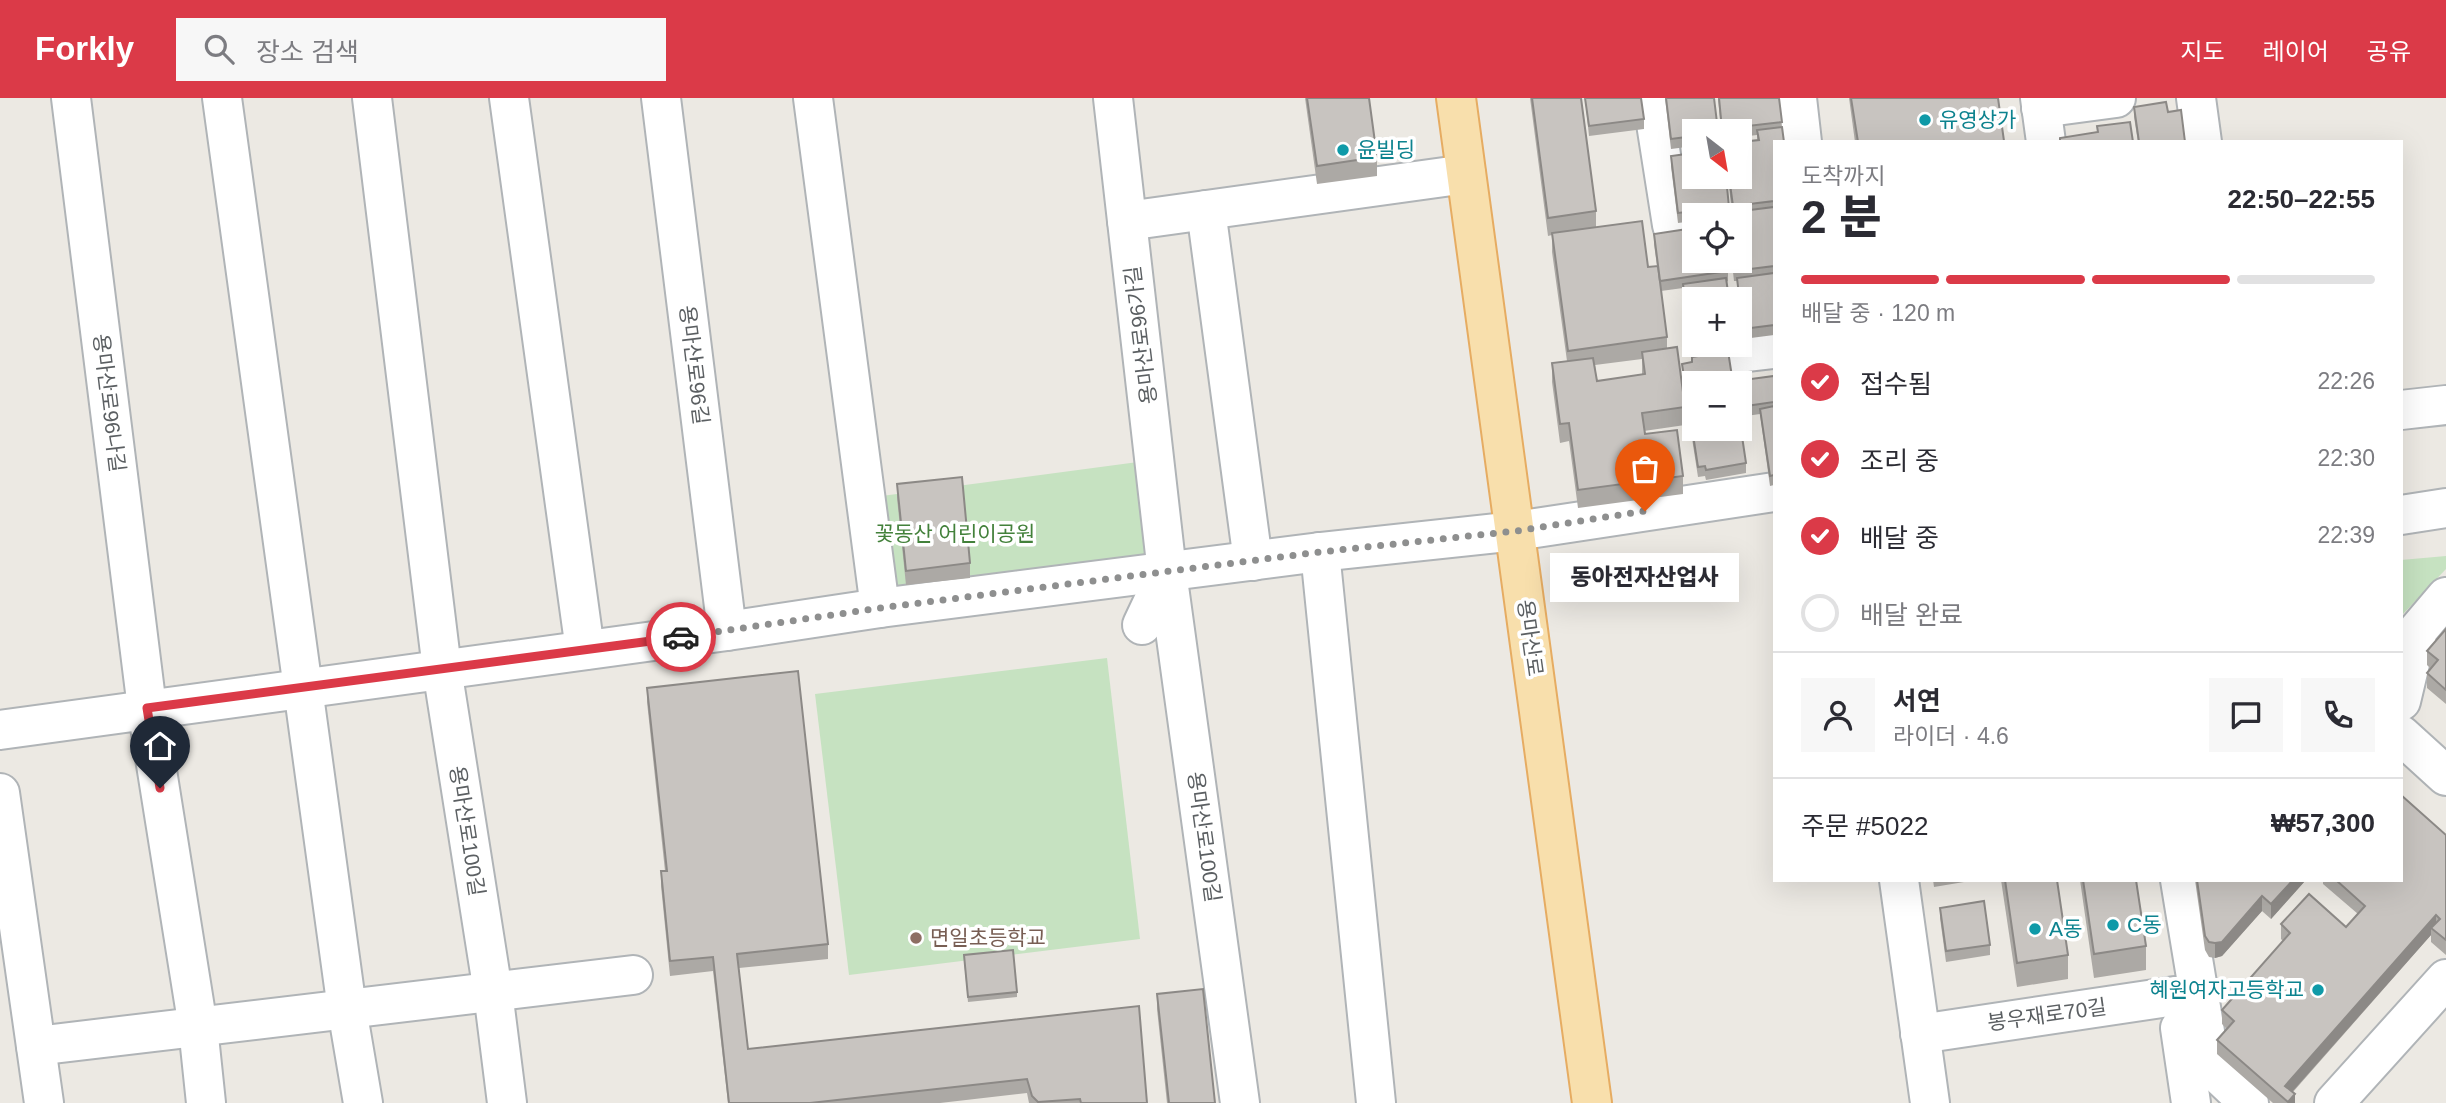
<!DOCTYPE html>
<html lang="ko">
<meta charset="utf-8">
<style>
body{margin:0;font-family:Helvetica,"Noto Sans KR",sans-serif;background:#f7f7f7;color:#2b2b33;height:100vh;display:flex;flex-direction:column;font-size:26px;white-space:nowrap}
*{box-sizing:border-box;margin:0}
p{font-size:23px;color:#7c7c81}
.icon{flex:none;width:38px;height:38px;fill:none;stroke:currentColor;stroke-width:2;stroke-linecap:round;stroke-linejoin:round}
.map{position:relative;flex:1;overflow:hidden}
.details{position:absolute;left:1773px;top:42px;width:630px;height:742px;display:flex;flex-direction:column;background:#fff;border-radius:0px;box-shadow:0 7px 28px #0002}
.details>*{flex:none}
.needle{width:46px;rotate:149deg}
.controls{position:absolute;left:1682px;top:21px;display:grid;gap:14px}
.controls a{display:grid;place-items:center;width:70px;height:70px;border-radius:0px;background:#fff;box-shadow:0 7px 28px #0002;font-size:35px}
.pin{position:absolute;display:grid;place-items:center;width:60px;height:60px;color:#fff;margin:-72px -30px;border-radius:50% 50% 50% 0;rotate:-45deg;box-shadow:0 0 7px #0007}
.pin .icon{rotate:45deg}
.courier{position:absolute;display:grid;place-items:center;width:70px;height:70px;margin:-35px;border:5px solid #db3a48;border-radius:50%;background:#fff;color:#222;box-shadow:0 2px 9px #0007}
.bubble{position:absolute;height:49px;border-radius:0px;background:#fff;box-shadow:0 7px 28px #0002;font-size:23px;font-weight:800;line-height:49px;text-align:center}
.summary em{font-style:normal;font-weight:800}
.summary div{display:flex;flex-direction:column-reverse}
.summary{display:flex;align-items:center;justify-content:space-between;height:119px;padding:0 28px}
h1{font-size:46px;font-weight:800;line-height:52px}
.bar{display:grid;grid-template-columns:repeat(4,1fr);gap:10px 7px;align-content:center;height:84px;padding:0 28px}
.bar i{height:9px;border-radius:5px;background:#e1e1e2}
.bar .selected{background:#db3a48}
.bar p{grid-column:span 4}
.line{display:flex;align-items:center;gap:18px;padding:0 28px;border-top:2px solid #e1e1e2}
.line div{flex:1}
.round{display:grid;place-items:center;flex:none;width:74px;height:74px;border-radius:0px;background:#f7f7f7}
ol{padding:0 28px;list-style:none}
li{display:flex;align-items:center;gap:21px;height:77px}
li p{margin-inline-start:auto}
li .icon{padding:7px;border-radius:50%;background:#db3a48;color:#fff;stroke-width:4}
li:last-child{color:#7c7c81}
li i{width:38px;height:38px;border:4px solid #e1e1e2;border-radius:50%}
header{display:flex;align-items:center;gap:42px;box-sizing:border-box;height:98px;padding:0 35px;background:#db3a48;color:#fff}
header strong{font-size:33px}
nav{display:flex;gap:38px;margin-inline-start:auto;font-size:24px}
.search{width:490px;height:63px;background:#f7f7f7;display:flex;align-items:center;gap:18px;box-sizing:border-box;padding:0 24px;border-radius:0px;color:#7c7c81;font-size:26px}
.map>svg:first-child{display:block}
.green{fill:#c6e2c1}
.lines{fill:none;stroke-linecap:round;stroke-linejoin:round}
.minor-casing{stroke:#b0b4b7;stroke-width:42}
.major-casing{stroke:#e6ac62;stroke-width:42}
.minor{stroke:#fff;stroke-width:38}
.major{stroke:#f8dfac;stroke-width:38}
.wall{fill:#aca9a5;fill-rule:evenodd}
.shaded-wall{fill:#8c8986}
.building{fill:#c8c4c0;stroke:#8c8986;stroke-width:2}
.done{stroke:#8e8f8f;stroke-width:7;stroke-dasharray:0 12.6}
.route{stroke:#db3a48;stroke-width:9}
.culture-dot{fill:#0f9aa8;stroke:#fff;stroke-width:2.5}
.education-dot{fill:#8d6e63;stroke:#fff;stroke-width:2.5}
.labels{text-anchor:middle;stroke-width:7;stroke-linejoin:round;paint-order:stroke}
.culture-label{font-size:21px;fill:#0d838f;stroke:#fff;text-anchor:start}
.street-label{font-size:21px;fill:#5b5f62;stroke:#fff}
.park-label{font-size:21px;fill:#43813b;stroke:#fff}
.education-label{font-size:21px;fill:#785e54;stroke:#fff;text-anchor:start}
</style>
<header>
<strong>Forkly</strong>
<div class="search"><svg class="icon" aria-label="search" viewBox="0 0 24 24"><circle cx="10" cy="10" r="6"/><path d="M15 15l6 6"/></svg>장소 검색</div>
<nav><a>지도</a><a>레이어</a><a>공유</a></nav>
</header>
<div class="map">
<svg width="2446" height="1005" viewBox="0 0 2446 1005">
<rect width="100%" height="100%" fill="#ece9e3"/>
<g class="green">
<path d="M1138 364 1150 457 886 493 874 399Z"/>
<path d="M2446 458V471L2401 518V462Z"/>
<path d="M1107 560 1140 841 849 877 815 596Z"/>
</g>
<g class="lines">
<defs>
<g id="minor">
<path d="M71 0 147 610 198 929 206 1005"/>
<path d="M222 0 347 911 363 1005"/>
<path d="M372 0 442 571 493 894 507 1005"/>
<path d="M509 0 585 552"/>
<path d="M661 0 727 533"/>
<path d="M813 0 880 510"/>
<path d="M1113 0 1167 474 1240 1005"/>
<path d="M1652 0 1672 127"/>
<path d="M1797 0 1802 44"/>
<path d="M2040 0 2046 44"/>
<path d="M2196 0 2202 44"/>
<path d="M2041 10 2116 0"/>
<path d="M1206 112 1253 463"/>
<path d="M1127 123 1466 76"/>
<path d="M1722 257 1774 251"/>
<path d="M2401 312 2446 307"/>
<path d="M2401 417 2446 410"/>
<path d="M1320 454 1376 1005"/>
<path d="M1142 527 1167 474"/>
<path d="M2401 603 2418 532 2446 499"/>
<path d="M0 632 727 533 880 510 1320 454 1516 433 1774 394"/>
<path d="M2401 637 2446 678"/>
<path d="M0 695 44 1005"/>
<path d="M1899 782 1930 1005"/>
<path d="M2180 782 2210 964 2212 970 2249 1005"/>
<path d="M2180 930 2191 1005"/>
<path d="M1920 936 2175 898"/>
<path d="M36 948 633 877"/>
<path d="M2334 1005 2446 881"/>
</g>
<path id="major" d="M1456 0 1592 1005"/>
</defs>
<use href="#minor" class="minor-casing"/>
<use href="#major" class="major-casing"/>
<use href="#minor" class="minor"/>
<use href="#major" class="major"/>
</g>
<g class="wall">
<path d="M1305 0H1369L1377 59V78L1317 86Z"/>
<path d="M1530 0H1581L1596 113V129L1648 169 1657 168 1654 146V136L1728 173V183L1694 201V247H1734V249L1691 256 1683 190 1661 193 1667 239V251L1685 309V327L1644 333 1645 336 1683 378V396L1578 410 1569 343 1560 345 1552 284V265L1567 263 1552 154V137L1548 138ZM1642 261V277L1597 283 1595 267Z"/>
<path d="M1585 0H1641L1644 21V31L1589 38Z"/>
<path d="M1665 0H1714L1694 33V48L1671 51Z"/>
<path d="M1718 0H1779L1782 29 1774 44V237L1743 241 1740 212V201H1738L1737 183H1734L1732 165V163H1740V117H1732L1728 79H1740L1757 42V37L1740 39V33H1721Z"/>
<path d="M1849 0H1998L2004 44H1855Z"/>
<path d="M2134 9 2168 14 2185 44H2138L2134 19Z"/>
<path d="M1671 58 1729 109V117H1694V123L1678 125 1671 68Z"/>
<path d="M1692 259 1746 365V375L1706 382 1705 378 1698 379 1682 276V266L1692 264Z"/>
<path d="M1774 278V387L1770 388 1760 316 1746 318 1743 292V282Z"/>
<path d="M897 386 970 465V480L906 487 897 400Z"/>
<path d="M2446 531V606L2427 590V575L2431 571 2427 567V553Z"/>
<path d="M647 590 828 846V861L739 870 748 951 1139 908 1147 1005H1029L1027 995 940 1005H728L713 873 670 878 661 788V773H665L647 604Z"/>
<path d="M2446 737V857L2431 844V837L2293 994 2295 1005H2273L2217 956V942L2227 931 2222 926V912L2283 843 2281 841V826L2346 829 2358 816 2323 786V782H2401Z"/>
<path d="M1933 782H1976L1934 789Z"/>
<path d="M2001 782H2057L2068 857V881L2017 889Z"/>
<path d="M2080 782H2136L2146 848V872L2094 880Z"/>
<path d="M2195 782H2305V783L2271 821 2262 813 2222 858 2215 860 2209 859 2205 852Z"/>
<path d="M1940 810 1990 847V857L1946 864 1940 820Z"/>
<path d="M964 863 1017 894V899L968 904Z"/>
<path d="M1157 896 1215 1005H1167L1157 911Z"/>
</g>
<g class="shaded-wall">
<path d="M2293 782H2305V783L2271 821V806Z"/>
<path d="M2262 798V813L2222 858 2215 860V845Z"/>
<path d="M2436 817V832L2431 830V837L2285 1002V988Z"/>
<path d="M2295 996V1005H2288V1004Z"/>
</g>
<g class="building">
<path d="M1307 0H1369L1377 59 1317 68Z"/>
<path d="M1532 0H1581L1596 113 1548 120Z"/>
<path d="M1585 0H1641L1644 21 1589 28Z"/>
<path d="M1666 0H1714L1718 33H1694V38L1671 41Z"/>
<path d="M1719 0H1779L1782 24 1722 31Z"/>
<path d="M1851 0H1998L2004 43 1997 44H1858Z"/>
<path d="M2166 4 2168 14 2181 12 2185 44H2139L2134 9Z"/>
<path d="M2130 24 2133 44H2060V40L2098 34 2097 28Z"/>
<path d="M1782 29 1784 44H1774V103L1733 108 1729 79H1740V44L1759 42 1757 32Z"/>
<path d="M1694 55V79H1726L1729 109 1678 115 1671 58Z"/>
<path d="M1774 109V168L1734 173 1733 163H1740V117H1735L1734 114Z"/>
<path d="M1642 123 1648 169 1658 168 1667 239 1568 253 1552 135Z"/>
<path d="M1694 130V163H1726L1728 173 1660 183 1654 136Z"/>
<path d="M1774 175V227L1743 231 1737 180Z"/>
<path d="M1726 180 1729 201H1694V245L1691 246 1683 186Z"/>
<path d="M1677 249 1685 309 1642 315 1645 336 1677 332 1683 378 1578 392 1569 325 1560 326 1552 265 1593 260 1597 283 1645 276 1642 254Z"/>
<path d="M1728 253 1733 285H1694V331H1740V325L1746 365 1706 372 1705 368 1698 369 1682 266 1692 264V259Z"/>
<path d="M1774 278V304L1746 308 1743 282Z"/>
<path d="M1774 308V377L1770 378 1760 311Z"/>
<path d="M962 379 970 465 906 473 897 386Z"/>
<path d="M2446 531V592L2427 575 2438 562 2427 553Z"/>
<path d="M798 573 828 846 737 856 748 951 1139 908 1147 1005H1081L1080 1001 1038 1004 1032 998 1027 981 810 1005H729L713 859 670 863 661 773H667L647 590Z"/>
<path d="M2401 697 2446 737V842L2431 830 2440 821 2436 817 2285 988 2295 996 2288 1004 2217 942 2234 923 2222 912 2290 835 2281 826 2309 796 2346 829 2365 808 2336 782H2401Z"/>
<path d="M2005 782H2057L2068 857 2017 865Z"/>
<path d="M2083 782H2136L2146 848 2094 856Z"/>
<path d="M2197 782H2293L2271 806 2262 798 2222 844 2215 845 2209 844 2205 838Z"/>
<path d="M1984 803 1990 847 1946 853 1940 810Z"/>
<path d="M1013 852 1017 894 968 899 964 857Z"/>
<path d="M1203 891 1215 1005H1169L1157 896Z"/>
</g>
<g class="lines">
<path class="done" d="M681 539 880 510 1320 454 1516 433 1645 413"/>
<path class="route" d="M160 690 147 610 681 539"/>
</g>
<g class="culture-dot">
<circle cx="1925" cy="22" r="7"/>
<circle cx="1343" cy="52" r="7"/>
<circle cx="2113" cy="827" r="7"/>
<circle cx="2035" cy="831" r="7"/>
<circle cx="2318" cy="892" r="7"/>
</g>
<circle class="education-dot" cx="916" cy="840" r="7"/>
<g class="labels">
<g class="culture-label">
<text x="1939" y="29">유영상가</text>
<text x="1357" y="59">윤빌딩</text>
<text x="2127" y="834">C동</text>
<text x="2049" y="838">A동</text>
<text x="2304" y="899" text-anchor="end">혜원여자고등학교</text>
</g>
<g class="street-label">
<text transform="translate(1141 237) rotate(-97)" y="7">용마산로96가길</text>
<text transform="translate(694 267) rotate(83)" y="7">용마산로96길</text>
<text transform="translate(109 305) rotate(83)" y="7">용마산로96나길</text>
<text transform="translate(1530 540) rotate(82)" y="7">용마산로</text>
<text transform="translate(467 733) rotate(81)" y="7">용마산로100길</text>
<text transform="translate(1204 739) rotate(82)" y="7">용마산로100길</text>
<text transform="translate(2047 917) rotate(-8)" y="7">봉우재로70길</text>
</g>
<g class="park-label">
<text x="955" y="443">꽃동산 어린이공원</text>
</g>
<g class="education-label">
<text x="930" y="847">면일초등학교</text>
</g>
</g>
</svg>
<div class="controls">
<a><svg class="needle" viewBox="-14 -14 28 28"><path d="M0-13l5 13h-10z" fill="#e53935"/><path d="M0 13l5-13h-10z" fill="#7c7c81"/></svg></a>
<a><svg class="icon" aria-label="locate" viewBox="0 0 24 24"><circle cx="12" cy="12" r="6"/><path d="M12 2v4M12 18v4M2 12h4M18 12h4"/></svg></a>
<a>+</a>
<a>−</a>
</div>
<div class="pin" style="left:1645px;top:413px;background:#ea580c"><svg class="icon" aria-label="bag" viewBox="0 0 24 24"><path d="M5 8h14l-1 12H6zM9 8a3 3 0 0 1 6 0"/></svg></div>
<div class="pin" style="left:160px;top:690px;background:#1f2937"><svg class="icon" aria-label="home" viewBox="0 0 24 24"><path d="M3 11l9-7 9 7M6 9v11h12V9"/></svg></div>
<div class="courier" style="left:681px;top:539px"><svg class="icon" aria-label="car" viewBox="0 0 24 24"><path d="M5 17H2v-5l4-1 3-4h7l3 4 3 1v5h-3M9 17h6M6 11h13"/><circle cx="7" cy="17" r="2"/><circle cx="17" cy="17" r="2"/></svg></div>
<div class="bubble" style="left:1550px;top:455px;width:189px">동아전자산업사</div>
<section class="details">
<div class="summary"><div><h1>2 분</h1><p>도착까지</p></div><em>22:50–22:55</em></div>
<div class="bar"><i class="selected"></i><i class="selected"></i><i class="selected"></i><i></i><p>배달 중 · 120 m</p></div>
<ol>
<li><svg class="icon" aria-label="check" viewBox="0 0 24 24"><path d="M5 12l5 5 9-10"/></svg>접수됨<p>22:26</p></li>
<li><svg class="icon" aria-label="check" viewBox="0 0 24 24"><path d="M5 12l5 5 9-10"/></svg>조리 중<p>22:30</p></li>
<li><svg class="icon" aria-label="check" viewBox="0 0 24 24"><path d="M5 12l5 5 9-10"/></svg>배달 중<p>22:39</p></li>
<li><i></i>배달 완료</li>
</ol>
<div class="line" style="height:126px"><a class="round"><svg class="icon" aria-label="person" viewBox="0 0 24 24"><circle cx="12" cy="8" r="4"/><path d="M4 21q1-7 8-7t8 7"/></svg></a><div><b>서연</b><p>라이더 · 4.6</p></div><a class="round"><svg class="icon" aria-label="chat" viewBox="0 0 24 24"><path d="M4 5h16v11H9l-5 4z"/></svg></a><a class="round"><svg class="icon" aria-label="phone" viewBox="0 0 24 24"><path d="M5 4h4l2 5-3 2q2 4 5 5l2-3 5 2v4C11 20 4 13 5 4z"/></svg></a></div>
<div class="line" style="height:91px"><div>주문 #5022</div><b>₩57,300</b></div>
</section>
</div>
